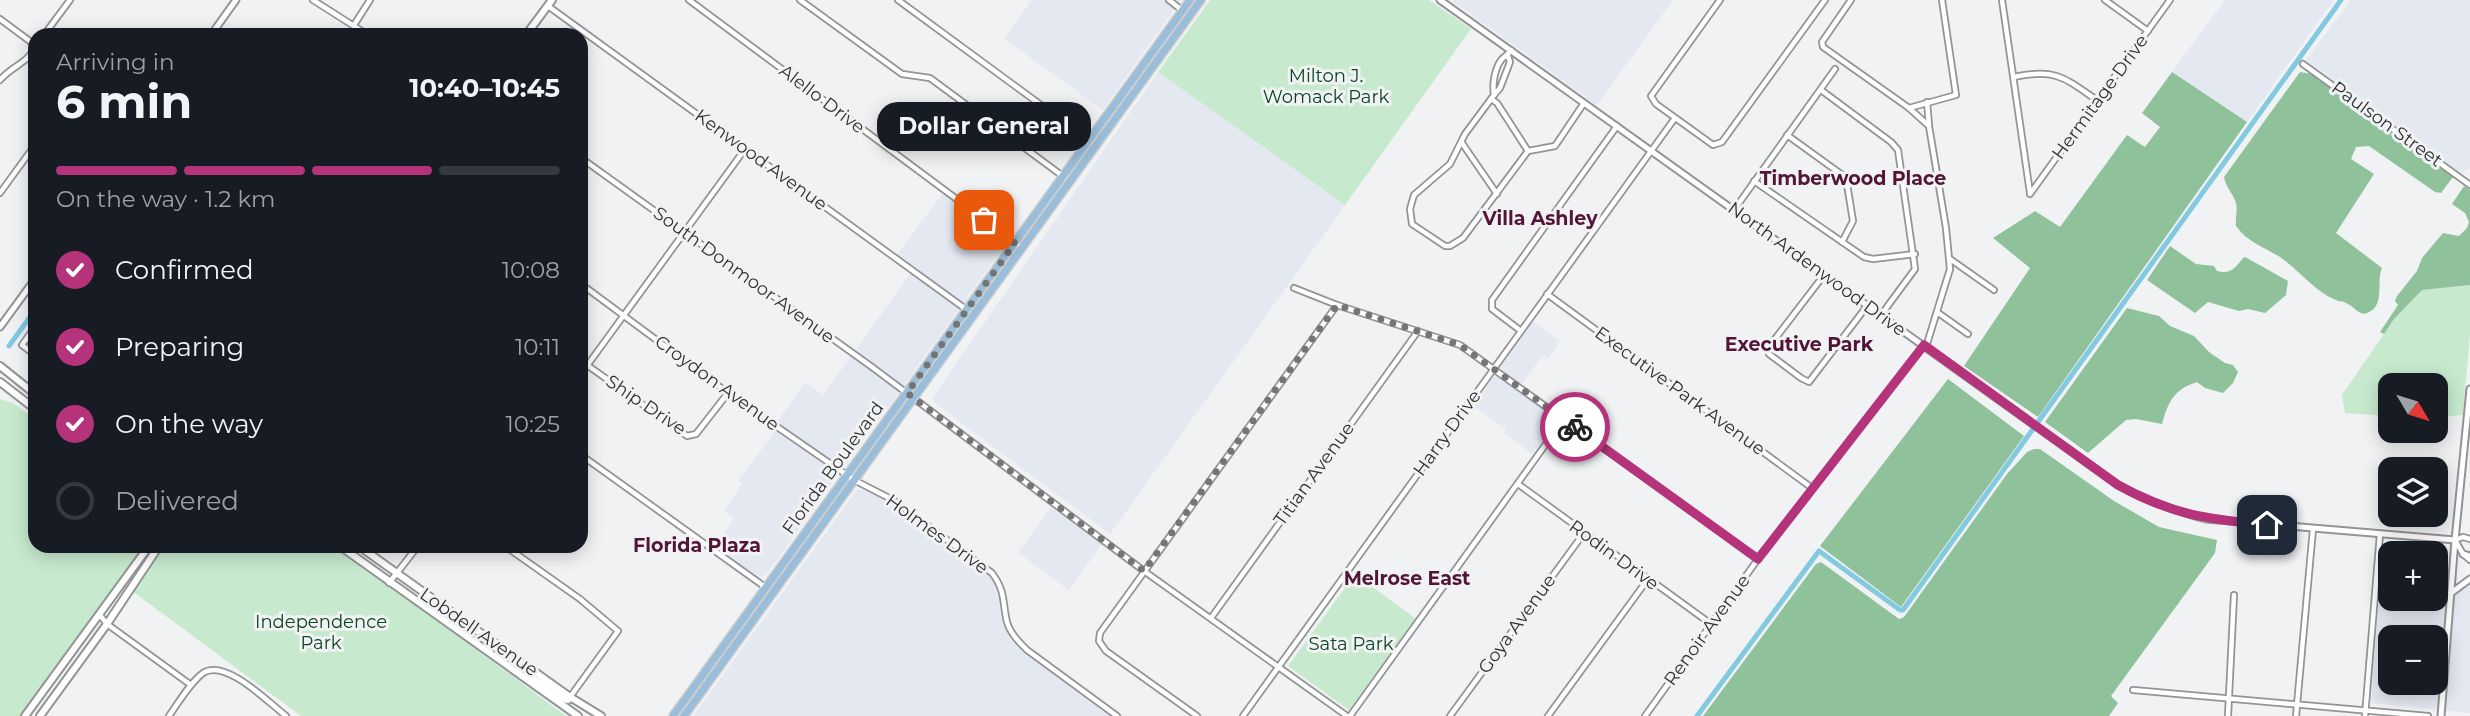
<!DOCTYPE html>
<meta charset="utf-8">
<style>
body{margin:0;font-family:Montserrat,sans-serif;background:#20242c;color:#f1f3f6;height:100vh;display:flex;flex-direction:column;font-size:26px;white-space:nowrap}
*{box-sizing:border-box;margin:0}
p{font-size:23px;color:#9ea1a6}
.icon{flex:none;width:38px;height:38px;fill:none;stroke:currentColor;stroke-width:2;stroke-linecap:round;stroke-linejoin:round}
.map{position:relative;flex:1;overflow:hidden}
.details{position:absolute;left:28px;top:28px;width:560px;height:525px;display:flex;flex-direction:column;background:#171b24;border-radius:21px;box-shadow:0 4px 18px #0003}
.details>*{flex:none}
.needle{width:46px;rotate:128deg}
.fabs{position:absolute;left:2378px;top:373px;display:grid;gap:14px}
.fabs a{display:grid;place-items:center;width:70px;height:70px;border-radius:14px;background:#171b24;box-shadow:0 4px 18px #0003;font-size:35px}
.pin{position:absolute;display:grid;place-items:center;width:60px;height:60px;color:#fff;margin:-30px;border-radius:14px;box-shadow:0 4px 10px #0006}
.courier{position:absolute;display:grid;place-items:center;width:70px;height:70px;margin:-35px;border:5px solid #b5337b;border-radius:50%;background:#fff;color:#222;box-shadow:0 2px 9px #0007}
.bubble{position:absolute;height:49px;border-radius:21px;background:#171b24;box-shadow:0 4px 18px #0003;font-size:23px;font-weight:700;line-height:49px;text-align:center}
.summary em{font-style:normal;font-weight:700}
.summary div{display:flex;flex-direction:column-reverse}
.summary{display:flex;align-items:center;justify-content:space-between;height:119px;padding:0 28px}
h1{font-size:46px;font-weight:700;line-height:52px}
.bar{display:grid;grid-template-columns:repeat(4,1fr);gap:10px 7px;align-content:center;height:84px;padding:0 28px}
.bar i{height:9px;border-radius:5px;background:#363941}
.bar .on{background:#b5337b}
.bar p{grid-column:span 4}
ol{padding:0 28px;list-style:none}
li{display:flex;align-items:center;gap:21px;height:77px}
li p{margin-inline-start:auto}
li .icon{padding:7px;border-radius:50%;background:#b5337b;color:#fff;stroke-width:4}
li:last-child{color:#9ea1a6}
li i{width:38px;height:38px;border:4px solid #363941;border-radius:50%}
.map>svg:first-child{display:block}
.built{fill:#e4e8f1;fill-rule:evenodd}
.green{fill:#c7eace}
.forest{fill:#8fc29a}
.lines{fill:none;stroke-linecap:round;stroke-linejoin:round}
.canal{stroke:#83cae1;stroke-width:5}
.minor-casing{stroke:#939496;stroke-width:8}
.tertiary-casing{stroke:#939496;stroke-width:9}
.secondary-casing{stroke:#939496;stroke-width:10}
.primary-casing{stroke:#cecece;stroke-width:10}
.minor{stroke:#fff;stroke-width:4.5}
.tertiary{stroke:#fff;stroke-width:5}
.secondary{stroke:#fff;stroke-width:6}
.primary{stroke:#9abeda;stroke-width:7}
.done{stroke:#747576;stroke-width:7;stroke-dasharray:0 12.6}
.route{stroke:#b5337b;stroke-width:9}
.labels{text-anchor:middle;stroke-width:6;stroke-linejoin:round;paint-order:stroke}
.park-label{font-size:18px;fill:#094621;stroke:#f1f2f4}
.street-label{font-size:18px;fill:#313132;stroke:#f1f2f4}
.neighbourhood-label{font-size:19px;font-weight:bold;fill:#531537;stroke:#f1f2f4}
</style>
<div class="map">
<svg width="2470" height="716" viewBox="0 0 2470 716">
<rect width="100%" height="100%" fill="#f1f2f4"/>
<g class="built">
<path d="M1032 0H1181L1103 110 1004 39Z"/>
<path d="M1451 0H1673L1597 105Z"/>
<path d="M2225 0H2334L2247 122 2172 72Z"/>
<path d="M2351 0H2470V168L2461 173 2306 60Z"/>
<path d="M1158 72 1345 205 1110 534 931 400Z"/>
<path d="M944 192 1004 238 1005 245 847 464 841 466 833 464 777 422 805 382 823 395 911 273 893 260Z"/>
<path d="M1533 321 1560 341 1548 358 1543 355 1521 385 1504 372 1501 367Z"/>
<path d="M1497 376 1558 419V424L1535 456 1504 433 1506 429 1473 406 1493 378Z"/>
<path d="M777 429 834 470 837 477 766 575 755 578 714 548 734 519 724 511 742 484 738 481Z"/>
<path d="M860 489 887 499 990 575 999 586 1007 623 1015 638 1027 650 1117 716H693L856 491Z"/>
<path d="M1051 507 1102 544 1069 590 1018 553Z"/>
<path d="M2383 545 2434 553H2390V598H2436V553L2444 555 2442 592H2460L2470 585V713L2371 703ZM2390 637H2436V682H2390Z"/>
</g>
<g class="green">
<path d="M1210 0H1429L1471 29 1345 205 1158 72Z"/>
<path d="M2470 285V334L2463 415 2436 417V385H2390V416L2345 413 2342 395 2394 319 2422 290Z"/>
<path d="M0 399 13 403 35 419V546H145L23 716H0Z"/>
<path d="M162 546H337L566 716H301L132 591Z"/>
<path d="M1355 574 1416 619 1349 710 1288 666Z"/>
</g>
<g class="forest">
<path d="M2172 72 2247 122 2038 417 1964 366 2030 268 1993 238 2035 211 2060 227 2127 135 2145 147 2160 127 2142 113Z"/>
<path d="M2300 72 2312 74 2453 177 2441 193 2435 192 2369 146 2356 147 2351 159 2374 174 2336 233 2382 268C2376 282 2385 305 2369 312 2359 318 2355 306 2346 303 2337 299 2345 304 2336 300 2314 291 2299 270 2280 257 2264 247 2247 242 2236 226 2235 218 2238 211 2236 203 2233 193 2226 188 2224 177Z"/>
<path d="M2464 186 2470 190V285L2422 290 2394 319 2384 334 2380 332 2398 305 2395 301 2397 296 2417 271 2422 258 2443 233 2459 236 2467 228 2469 222 2465 213 2452 204Z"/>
<path d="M2170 246 2196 264 2214 266 2217 271C2231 275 2236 267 2244 257L2247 258 2288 281 2286 295 2265 313 2248 309 2239 311 2208 302 2195 313 2147 280Z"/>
<path d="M2127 308 2159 316 2170 326 2194 336 2209 352 2225 363 2233 365 2238 372 2233 383 2223 393 2205 388 2197 382C2174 389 2168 402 2162 424L2136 419 2126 420 2088 453 2045 422Z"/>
<path d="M1948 379 2024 436 1901 607 1820 546Z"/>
<path d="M2034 449H2040L2114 501 2159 527 2217 540 2215 553 2111 696 2118 703 2109 716H1703L1816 564 1821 562 1899 619 1904 617 2007 474 2027 452Z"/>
</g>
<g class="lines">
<g class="canal">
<path d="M9 346 35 310"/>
<path d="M1697 716 1819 551 1900 610H1903L2341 0"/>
</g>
<defs>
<g id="minor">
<path d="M313 0 368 35"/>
<path d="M689 0 1017 244"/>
<path d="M800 0 902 74 930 78 1064 177"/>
<path d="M898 0 1090 141"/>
<path d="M1169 0 1183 11"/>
<path d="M1720 0 1651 96 1656 104 1713 145 1722 142 1825 0"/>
<path d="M1851 0 1822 42 1823 47 1909 108 1929 126 1946 228 1950 269 1926 347"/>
<path d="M2002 0 2030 193"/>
<path d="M2105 0 2148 31"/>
<path d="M548 6 967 310"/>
<path d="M0 19 35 45"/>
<path d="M354 25 370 0"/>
<path d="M44 35 70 0"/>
<path d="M1508 56 1510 62 1500 88 1494 95C1492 84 1495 67 1502 59 1505 56 1509 54 1511 50"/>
<path d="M2303 64 2470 185"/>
<path d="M2014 77C2056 68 2065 78 2098 101"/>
<path d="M0 80C11 67 27 63 35 48"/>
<path d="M1821 90 1891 142 1898 150 1915 269 1881 315"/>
<path d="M1494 95 1465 134 1450 164 1414 195 1410 209 1412 224 1445 246H1450L1463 238 1528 151 1555 146 1584 103"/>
<path d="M1491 99 1497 103 1528 151"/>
<path d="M1927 102 1929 125"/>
<path d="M1909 108 1956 95 1942 0"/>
<path d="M1787 135 1841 174 1847 184 1853 221 1842 242"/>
<path d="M1462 143 1497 194"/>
<path d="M581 158 872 367 1144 571 1347 716"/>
<path d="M1754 181 1864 257 1873 259 1915 254"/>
<path d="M0 193 35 145"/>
<path d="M2030 194 2170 0"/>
<path d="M1734 210 1835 69"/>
<path d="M1950 259 1994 290"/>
<path d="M1824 275 1768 348 1769 354 1801 378 1809 382 1867 306"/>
<path d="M581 284 728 393 854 480 893 500 992 573C1006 592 1002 601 1007 622 1010 633 1019 642 1027 650L1117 716"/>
<path d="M1294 288 1337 305 1460 345 1758 559"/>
<path d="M1547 294 1812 488"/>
<path d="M1937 312 1968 334"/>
<path d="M35 327 22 345 35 355"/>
<path d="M1521 331 1492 309V300L1617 126"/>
<path d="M587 365 687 436 696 434 728 393"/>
<path d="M581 374 745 149"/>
<path d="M581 455 765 587"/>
<path d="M1518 484 1711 624"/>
<path d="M2470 539 2463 537 2455 540 2463 554 2470 560"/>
<path d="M505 546 580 599 618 631 570 697"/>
<path d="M389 583 418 546"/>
<path d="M99 614 107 624 191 685"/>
<path d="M1211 618 1418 331"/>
<path d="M2133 690 2428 716"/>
<path d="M169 716C179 702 189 684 203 673 225 658 268 702 286 716"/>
<path d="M1197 716 1106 651 1099 641 1100 633 1337 305"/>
<path d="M1243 716 1675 118"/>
<path d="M1350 716 1564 419"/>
<path d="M1450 716 1584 533"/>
<path d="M1548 716 1648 579"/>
<path d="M1645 716 1758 559 1924 345"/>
<path d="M2228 716 2234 595"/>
<path d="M2296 716 2313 529"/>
<path d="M2365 716 2380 534"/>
</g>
<g id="tertiary">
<path d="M1440 0 2118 485C2147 501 2175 511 2206 519L2455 540"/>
<path d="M211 35 236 0"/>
<path d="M0 327 35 279"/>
<path d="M2463 554 2470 556"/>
<path d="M2451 593 2470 579"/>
<path d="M2441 716 2455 540 2470 389"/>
</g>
<g id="secondary">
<path d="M526 35 552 0"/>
<path d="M0 366 35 394"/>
<path d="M0 382 35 409"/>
<path d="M340 546 578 716"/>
<path d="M359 546 570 697 601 716"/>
<path d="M522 676 533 678 564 699 568 700 570 697"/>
<path d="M25 716 149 546"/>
<path d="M40 716 107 624 159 546"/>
</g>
<g id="primary">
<path d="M673 716 1190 0"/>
<path d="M684 716 1201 0"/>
</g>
</defs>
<use href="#minor" class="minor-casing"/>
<use href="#tertiary" class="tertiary-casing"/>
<use href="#secondary" class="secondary-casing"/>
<use href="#primary" class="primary-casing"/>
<use href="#minor" class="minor"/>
<use href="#tertiary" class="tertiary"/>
<use href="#secondary" class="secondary"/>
<use href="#primary" class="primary"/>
</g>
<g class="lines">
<path class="done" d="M984 220 1015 243 907 393 1144 571 1337 305 1460 345 1575 427"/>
<path class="route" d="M1575 427 1758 559 1924 345 2118 485C2172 515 2207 519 2267 525"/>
</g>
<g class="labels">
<g class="park-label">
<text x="1326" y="82">Milton J.<tspan x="1326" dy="21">Womack Park</tspan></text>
<text x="321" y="628">Independence<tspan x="321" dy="21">Park</tspan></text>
<text x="1351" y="650">Sata Park</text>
</g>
<g class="street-label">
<text transform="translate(2100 97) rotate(-54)" y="6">Hermitage Drive</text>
<text transform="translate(822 99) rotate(37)" y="6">Alello Drive</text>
<text transform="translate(2387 124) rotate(36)" y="6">Paulson Street</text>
<text transform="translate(761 160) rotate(36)" y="6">Kenwood Avenue</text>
<text transform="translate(1817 269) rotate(36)" y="6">North Ardenwood Drive</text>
<text transform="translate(744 275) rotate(36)" y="6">South Donmoor Avenue</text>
<text transform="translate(717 383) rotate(36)" y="6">Croydon Avenue</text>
<text transform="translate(1680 391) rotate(36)" y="6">Executive Park Avenue</text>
<text transform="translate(646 405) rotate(34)" y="6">Ship Drive</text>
<text transform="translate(1447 433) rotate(-54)" y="6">Harry Drive</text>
<text transform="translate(833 468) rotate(-54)" y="6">Florida Boulevard</text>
<text transform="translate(1314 474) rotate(-54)" y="6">Titian Avenue</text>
<text transform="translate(937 534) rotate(36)" y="6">Holmes Drive</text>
<text transform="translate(1614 555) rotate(36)" y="6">Rodin Drive</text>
<text transform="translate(1517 624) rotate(-54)" y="6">Goya Avenue</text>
<text transform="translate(1707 630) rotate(-54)" y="6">Renoir Avenue</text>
<text transform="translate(479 632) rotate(35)" y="6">Lobdell Avenue</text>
</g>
<g class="neighbourhood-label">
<text x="1853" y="185">Timberwood Place</text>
<text x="1540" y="225">Villa Ashley</text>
<text x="1799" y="351">Executive Park</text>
<text x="697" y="552">Florida Plaza</text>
<text x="1407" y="585">Melrose East</text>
</g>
</g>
</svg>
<div class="fabs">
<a><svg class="needle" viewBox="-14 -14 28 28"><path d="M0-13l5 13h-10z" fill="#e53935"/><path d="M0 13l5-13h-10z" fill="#9ea1a6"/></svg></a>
<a><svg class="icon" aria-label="layers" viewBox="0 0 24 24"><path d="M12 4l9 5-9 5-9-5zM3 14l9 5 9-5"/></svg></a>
<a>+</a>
<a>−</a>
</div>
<div class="pin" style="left:984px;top:220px;background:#ea580c"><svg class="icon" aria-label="bag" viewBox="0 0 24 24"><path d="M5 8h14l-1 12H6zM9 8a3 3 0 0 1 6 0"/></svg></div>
<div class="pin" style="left:2267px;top:525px;background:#1f2937"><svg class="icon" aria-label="home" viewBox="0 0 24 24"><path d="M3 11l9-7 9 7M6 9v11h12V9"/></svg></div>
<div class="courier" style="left:1575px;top:427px"><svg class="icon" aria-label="bike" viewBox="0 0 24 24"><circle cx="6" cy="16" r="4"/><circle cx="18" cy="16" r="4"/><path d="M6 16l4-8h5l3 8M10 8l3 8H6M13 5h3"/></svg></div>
<div class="bubble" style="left:877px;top:102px;width:214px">Dollar General</div>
<section class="details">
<div class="summary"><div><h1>6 min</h1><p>Arriving in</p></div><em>10:40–10:45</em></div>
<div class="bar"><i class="on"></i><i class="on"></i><i class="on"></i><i></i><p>On the way · 1.2 km</p></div>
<ol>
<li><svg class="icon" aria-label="check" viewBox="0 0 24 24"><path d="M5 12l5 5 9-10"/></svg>Confirmed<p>10:08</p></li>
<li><svg class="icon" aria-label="check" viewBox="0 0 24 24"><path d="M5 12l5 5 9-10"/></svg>Preparing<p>10:11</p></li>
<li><svg class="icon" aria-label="check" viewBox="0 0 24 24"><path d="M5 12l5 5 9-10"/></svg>On the way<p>10:25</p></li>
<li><i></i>Delivered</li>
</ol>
</section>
</div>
